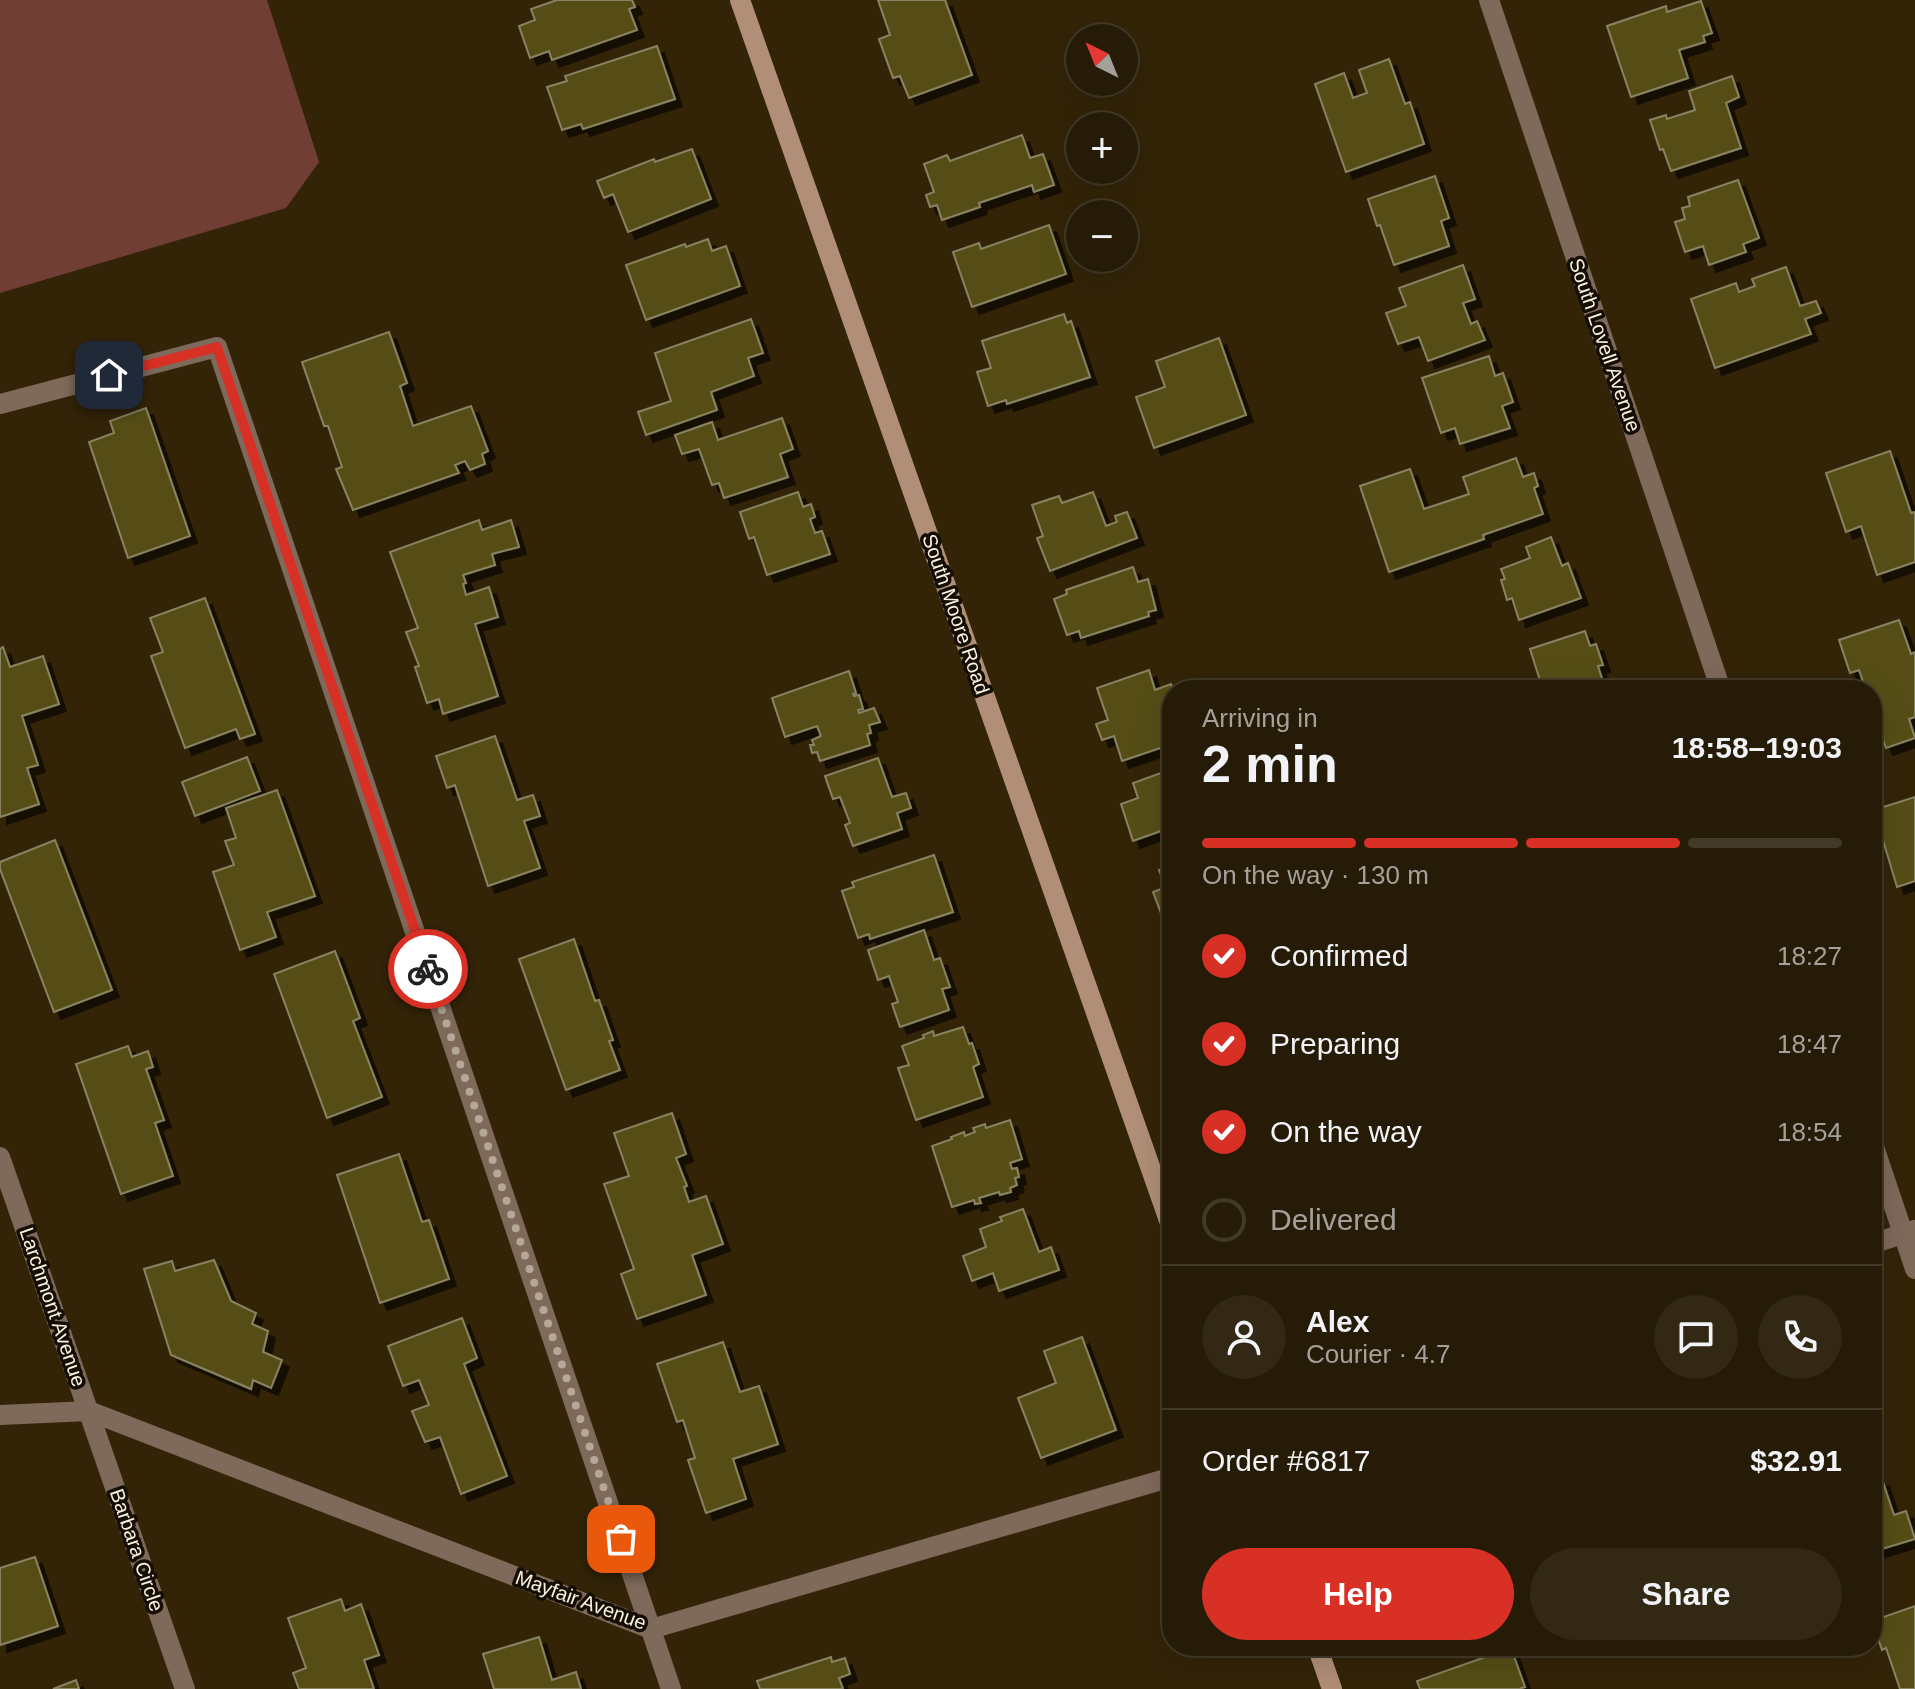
<!DOCTYPE html>
<meta charset="utf-8">
<style>
body{margin:0;font-family:Helvetica,sans-serif;background:#322814;color:#f1f3f6;height:100vh;display:flex;flex-direction:column;font-size:30px;white-space:nowrap}
*{box-sizing:border-box;margin:0}
p{font-size:26px;color:#a4a19b}
.icon{flex:none;width:44px;height:44px;fill:none;stroke:currentColor;stroke-width:2;stroke-linecap:round;stroke-linejoin:round}
.map{position:relative;flex:1;overflow:hidden}
.drawer{position:absolute;left:1162px;top:680px;width:720px;height:976px;display:flex;flex-direction:column;background:#261b06;border-radius:32px;box-shadow:0 8px 32px #0002,0 0 0 2px #423928}
.drawer>*{flex:none}
.needle{width:52px;rotate:317deg}
.buttons{position:absolute;left:1066px;top:24px;display:grid;gap:16px}
.buttons a{display:grid;place-items:center;width:72px;height:72px;border-radius:50%;background:#261b06;box-shadow:0 8px 32px #0002,0 0 0 2px #423928;font-size:40px}
.pin{position:absolute;display:grid;place-items:center;width:68px;height:68px;color:#fff;margin:-34px;border-radius:16px;box-shadow:0 4px 12px #0006}
.courier{position:absolute;display:grid;place-items:center;width:80px;height:80px;margin:-40px;border:6px solid #d93025;border-radius:50%;background:#fff;color:#222;box-shadow:0 2px 10px #0007}
.headline em{font-style:normal;font-weight:700}
.headline div{display:flex;flex-direction:column-reverse}
.headline{display:flex;align-items:center;justify-content:space-between;height:136px;padding:0 40px}
h1{font-size:52px;font-weight:700;line-height:60px}
.bar{display:grid;grid-template-columns:repeat(4,1fr);gap:12px 8px;align-content:center;height:96px;padding:0 40px}
.bar i{height:10px;border-radius:6px;background:#423928}
.bar .current{background:#d93025}
.bar p{grid-column:span 4}
.line{display:flex;align-items:center;gap:20px;padding:0 40px;border-top:2px solid #423928}
.line div{flex:1}
.round{display:grid;place-items:center;flex:none;width:84px;height:84px;border-radius:42px;background:#322814}
ol{padding:0 40px;list-style:none}
li{display:flex;align-items:center;gap:24px;height:88px}
li p{margin-inline-start:auto}
li .icon{padding:8px;border-radius:50%;background:#d93025;color:#fff;stroke-width:4}
li:last-child{color:#a4a19b}
li i{width:44px;height:44px;border:4px solid #423928;border-radius:50%}
.primary-button{display:flex;gap:16px;margin-top:auto;padding:16px 40px}
.primary-button a{flex:1;height:92px;border-radius:48px;background:#d93025;color:#fff;font-size:32px;font-weight:700;line-height:92px;text-align:center}
.primary-button a+a{background:#322814;color:#f1f3f6}
.map>svg:first-child{display:block}
.green{fill:#703e34}
.building{fill:#564e14;stroke:#888363;stroke-width:2;filter:url(#shadow)}
.lines{fill:none;stroke-linecap:round;stroke-linejoin:round}
.minor{stroke:#7e695b;stroke-width:20}
.secondary{stroke:#b08e77;stroke-width:20}
.done{stroke:#b5a995;stroke-width:8;stroke-dasharray:0 14.4}
.route{stroke:#d93025;stroke-width:10}
.labels{text-anchor:middle;stroke-width:7;stroke-linejoin:round;paint-order:stroke}
.street-label{font-size:20px;fill:#fbf1e1;stroke:#150e05}
</style>
<div class="map">
<svg width="1915" height="1689" viewBox="0 0 1915 1689">
<defs>
<filter id="shadow"><feDropShadow dx="7" dy="7" stdDeviation="0" flood-color="#0009"/></filter>
</defs>
<rect width="100%" height="100%" fill="#332408"/>
<path class="green" d="M0 0H267L319 162 286 208 0 293Z"/>
<g class="building">
<path d="M557 0H632L635 7 629 9 637 30 552 60 549 51 530 58 519 26 535 20 531 9Z"/>
<path d="M878 0H945L972 75 909 98 900 76 893 78 879 39 890 35Z"/>
<path d="M1701 1 1712 33 1703 36 1705 42 1679 50 1688 78 1631 97 1607 26 1666 6 1667 12Z"/>
<path d="M657 46 675 99 583 129 581 124 562 130 547 87 567 81 565 76Z"/>
<path d="M1389 59 1405 104 1410 102 1424 144 1346 172 1315 84 1344 73 1353 98 1367 93 1359 70Z"/>
<path d="M1732 76 1739 97 1726 103 1741 148 1671 171 1663 149 1660 150 1650 120 1666 115 1667 119 1695 110 1689 91Z"/>
<path d="M1022 135 1030 158 1043 154 1054 185 1034 192 1032 185 979 203 980 207 942 220 937 205 930 207 926 195 934 192 924 164 947 155 950 161Z"/>
<path d="M692 149 711 199 628 232 613 194 604 198 597 181 654 159 655 162Z"/>
<path d="M1435 176 1449 218 1441 221 1449 246 1394 265 1380 225 1377 226 1368 199Z"/>
<path d="M1738 180 1759 238 1743 244 1746 252 1709 265 1703 246 1685 252 1675 222 1685 219 1682 208 1690 206 1688 197Z"/>
<path d="M1049 225 1066 274 972 307 953 252 979 243 981 249Z"/>
<path d="M708 239 712 251 726 246 740 286 646 320 626 265 685 244 686 247Z"/>
<path d="M1463 265 1475 299 1463 303 1471 324 1477 321 1485 340 1428 361 1419 337 1398 344 1386 313 1406 306 1399 288Z"/>
<path d="M1786 267 1800 306 1816 301 1821 313 1805 319 1811 334 1715 368 1691 299 1736 283 1739 292 1755 286 1752 279Z"/>
<path d="M1064 314 1067 323 1071 321 1090 377 1007 404 1006 400 988 406 977 372 991 368 982 341Z"/>
<path d="M751 319 763 353 748 358 754 376 711 392 717 410 646 435 638 412 671 401 655 353Z"/>
<path d="M389 332 407 383 400 386 413 426 471 406 488 451 482 454 485 464 470 470 465 461 455 465 459 473 353 510 336 469 342 467 328 426H324L302 362Z"/>
<path d="M1219 338 1246 415 1154 448 1136 397 1165 387 1156 361Z"/>
<path d="M1489 356 1495 376 1503 373 1513 402 1502 406 1510 428 1460 444 1455 428 1441 433 1422 378Z"/>
<path d="M146 408 190 536 128 558 89 442 114 433 110 421Z"/>
<path d="M782 418 793 449 780 454 788 477 724 498 719 483 712 485 699 449 682 454 675 435 712 422 718 440Z"/>
<path d="M1890 451 1911 513 1915 512V562L1877 575 1861 526 1846 532 1826 473Z"/>
<path d="M1516 458 1523 477 1534 473 1538 486 1534 488 1543 514 1483 535 1484 539 1389 572 1360 486 1410 469 1424 509 1469 494 1463 477Z"/>
<path d="M798 492 803 507 811 504 815 517 810 519 815 533 822 531 830 554 767 575 754 537 749 539 740 512Z"/>
<path d="M1093 492 1106 526 1117 522 1115 516 1127 512 1137 538 1050 571 1037 538 1043 536 1032 505 1059 496 1062 503Z"/>
<path d="M479 520 482 530 511 520 519 547 492 554 495 565 463 575 466 583 463 584 466 595 489 587 498 617 475 624 498 696 443 714 439 699 427 703 415 667 419 666 406 632 418 628 390 552Z"/>
<path d="M1551 537 1562 566 1568 563 1581 598 1519 620 1512 598 1507 600 1501 580 1505 579 1501 569 1530 558 1526 547Z"/>
<path d="M1133 567 1138 582 1148 579 1156 610 1148 612 1149 616 1081 638 1079 631 1067 635 1054 599 1067 594 1066 590Z"/>
<path d="M205 598 255 734 240 739 236 729 185 748 151 656 163 652 150 618Z"/>
<path d="M1899 620 1911 654 1915 652V717L1909 719 1915 738 1886 748 1872 708V690H1866L1859 670 1850 673 1839 640Z"/>
<path d="M1585 631 1590 646 1596 644 1603 665 1598 666 1605 688 1598 690H1543L1530 649Z"/>
<path d="M3 647 10 667 43 656 59 704 22 716 38 765 27 768 39 804 0 817V649Z"/>
<path d="M1149 670 1155 690 1171 684 1173 690 1172 744 1122 761 1114 736 1102 740 1096 724 1108 720 1097 688Z"/>
<path d="M849 671 856 693 853 694 854 696 859 695 863 709 858 710 859 713 874 708 880 722 869 725 871 733 867 734 870 745 820 761 817 752 812 753 810 745H814L812 740 821 736 817 726 785 737 772 698Z"/>
<path d="M495 736 517 800 533 795 540 816 524 821 540 868 488 886 455 785 447 788 436 756Z"/>
<path d="M247 757 260 791 195 816 182 782Z"/>
<path d="M878 758 892 797 906 793 911 808 897 813 902 829 853 846 845 825 850 823 840 797 833 799 825 776Z"/>
<path d="M1172 769V827L1133 841 1121 804 1138 798 1133 783Z"/>
<path d="M277 790 315 896 267 912 276 937 240 950 213 872 234 865 225 841 236 838 226 808Z"/>
<path d="M1915 797V881L1897 887 1874 810Z"/>
<path d="M55 840 112 990 54 1012 0 869V862Z"/>
<path d="M934 855 953 912 870 939 869 934 858 938 842 891 854 887 852 882Z"/>
<path d="M1172 865V912L1162 916 1153 892 1166 887 1159 870Z"/>
<path d="M924 930 934 960 940 958 950 987 942 989 949 1010 900 1027 892 1004 898 1002 889 976 878 980 868 950Z"/>
<path d="M574 939 595 1001 599 1000 613 1040 609 1041 620 1070 566 1090 519 959Z"/>
<path d="M335 951 360 1018 353 1021 382 1097 327 1118 274 974Z"/>
<path d="M963 1027 969 1044 972 1043 979 1064 973 1067 983 1097 916 1120 898 1068 909 1065 902 1046 924 1038 923 1035 933 1031 934 1036Z"/>
<path d="M128 1046 132 1057 148 1051 153 1067 146 1069 164 1120 155 1123 173 1176 121 1194 76 1064Z"/>
<path d="M672 1113 686 1154 676 1158 687 1186 684 1187 689 1202 706 1196 723 1244 692 1255 706 1295 637 1319 621 1274 634 1269 604 1184 629 1176 614 1133Z"/>
<path d="M1010 1120 1022 1159 1010 1163 1012 1169 1017 1168 1019 1177 1015 1178 1017 1185 1010 1188 1011 1192 1000 1195 999 1192 979 1198 981 1203 975 1204 974 1200 952 1207 932 1146 952 1139 951 1137 964 1132 965 1136 975 1132 973 1128 985 1124 986 1128Z"/>
<path d="M399 1154 422 1222 429 1220 449 1279 380 1303 337 1175Z"/>
<path d="M1023 1209 1039 1252 1051 1247 1059 1270 999 1291 993 1273 972 1281 963 1256 986 1247 980 1229 1002 1221 1000 1217Z"/>
<path d="M214 1260 231 1301 256 1313 252 1324 268 1331 263 1352 282 1360 271 1388 253 1380 251 1389 171 1355 144 1269 172 1261 175 1271Z"/>
<path d="M462 1318 477 1358 464 1364 507 1476 461 1494 440 1437 425 1442 412 1411 429 1405 419 1380 403 1386 388 1346Z"/>
<path d="M1082 1337 1116 1430 1041 1458 1018 1398 1056 1383 1044 1351Z"/>
<path d="M723 1342 740 1392 759 1386 778 1444 733 1459 746 1499 706 1513 688 1460 695 1458 683 1420 677 1422 657 1364Z"/>
<path d="M1882 1479 1894 1515 1906 1511 1915 1539 1872 1552V1482Z"/>
<path d="M35 1557 58 1626 0 1645V1568Z"/>
<path d="M341 1599 345 1611 361 1604 379 1655 364 1660 374 1689H299L293 1673 306 1668 288 1618Z"/>
<path d="M1915 1606V1689H1900L1886 1648 1882 1650 1872 1621Z"/>
<path d="M539 1637 552 1680 576 1672 581 1689H494L483 1654Z"/>
<path d="M1511 1648 1525 1687 1519 1689H1420L1417 1681Z"/>
<path d="M831 1657 832 1662 845 1658 850 1674 839 1678 843 1689H760L757 1681Z"/>
<path d="M76 1680 79 1689H53Z"/>
</g>
<g class="lines">
<g class="minor">
<path d="M1489 0 1721 690"/>
<path d="M0 404 217 347 671 1689"/>
<path d="M1872 1141 1915 1269"/>
<path d="M0 1157 185 1689"/>
<path d="M1872 1244 1914 1230"/>
<path d="M0 1415 89 1411 651 1629 1172 1477"/>
</g>
<g class="secondary">
<path d="M740 0 1172 1229"/>
<path d="M1317 1646 1332 1689"/>
</g>
</g>
<g class="lines">
<path class="done" d="M428 969 621 1539"/>
<path class="route" d="M109 375 217 347 428 969"/>
</g>
<g class="labels">
<g class="street-label">
<text transform="translate(1605 345) rotate(71)" y="7">South Lovell Avenue</text>
<text transform="translate(956 614) rotate(71)" y="7">South Moore Road</text>
<text transform="translate(53 1307) rotate(71)" y="7">Larchmont Avenue</text>
<text transform="translate(137 1550) rotate(71)" y="7">Barbara Circle</text>
<text transform="translate(581 1600) rotate(20)" y="7">Mayfair Avenue</text>
</g>
</g>
</svg>
<div class="buttons">
<a><svg class="needle" viewBox="-14 -14 28 28"><path d="M0-13l5 13h-10z" fill="#e53935"/><path d="M0 13l5-13h-10z" fill="#a4a19b"/></svg></a>
<a>+</a>
<a>−</a>
</div>
<div class="pin" style="left:621px;top:1539px;background:#ea580c"><svg class="icon" aria-label="bag" viewBox="0 0 24 24"><path d="M5 8h14l-1 12H6zM9 8a3 3 0 0 1 6 0"/></svg></div>
<div class="pin" style="left:109px;top:375px;background:#1f2937"><svg class="icon" aria-label="home" viewBox="0 0 24 24"><path d="M3 11l9-7 9 7M6 9v11h12V9"/></svg></div>
<div class="courier" style="left:428px;top:969px"><svg class="icon" aria-label="bike" viewBox="0 0 24 24"><circle cx="6" cy="16" r="4"/><circle cx="18" cy="16" r="4"/><path d="M6 16l4-8h5l3 8M10 8l3 8H6M13 5h3"/></svg></div>
<section class="drawer">
<div class="headline"><div><h1>2 min</h1><p>Arriving in</p></div><em>18:58–19:03</em></div>
<div class="bar"><i class="current"></i><i class="current"></i><i class="current"></i><i></i><p>On the way · 130 m</p></div>
<ol>
<li><svg class="icon" aria-label="check" viewBox="0 0 24 24"><path d="M5 12l5 5 9-10"/></svg>Confirmed<p>18:27</p></li>
<li><svg class="icon" aria-label="check" viewBox="0 0 24 24"><path d="M5 12l5 5 9-10"/></svg>Preparing<p>18:47</p></li>
<li><svg class="icon" aria-label="check" viewBox="0 0 24 24"><path d="M5 12l5 5 9-10"/></svg>On the way<p>18:54</p></li>
<li><i></i>Delivered</li>
</ol>
<div class="line" style="height:144px"><a class="round"><svg class="icon" aria-label="person" viewBox="0 0 24 24"><circle cx="12" cy="8" r="4"/><path d="M4 21q1-7 8-7t8 7"/></svg></a><div><b>Alex</b><p>Courier · 4.7</p></div><a class="round"><svg class="icon" aria-label="chat" viewBox="0 0 24 24"><path d="M4 5h16v11H9l-5 4z"/></svg></a><a class="round"><svg class="icon" aria-label="phone" viewBox="0 0 24 24"><path d="M5 4h4l2 5-3 2q2 4 5 5l2-3 5 2v4C11 20 4 13 5 4z"/></svg></a></div>
<div class="line" style="height:104px"><div>Order #6817</div><b>$32.91</b></div>
<div class="primary-button"><a>Help</a><a>Share</a></div>
</section>
</div>
